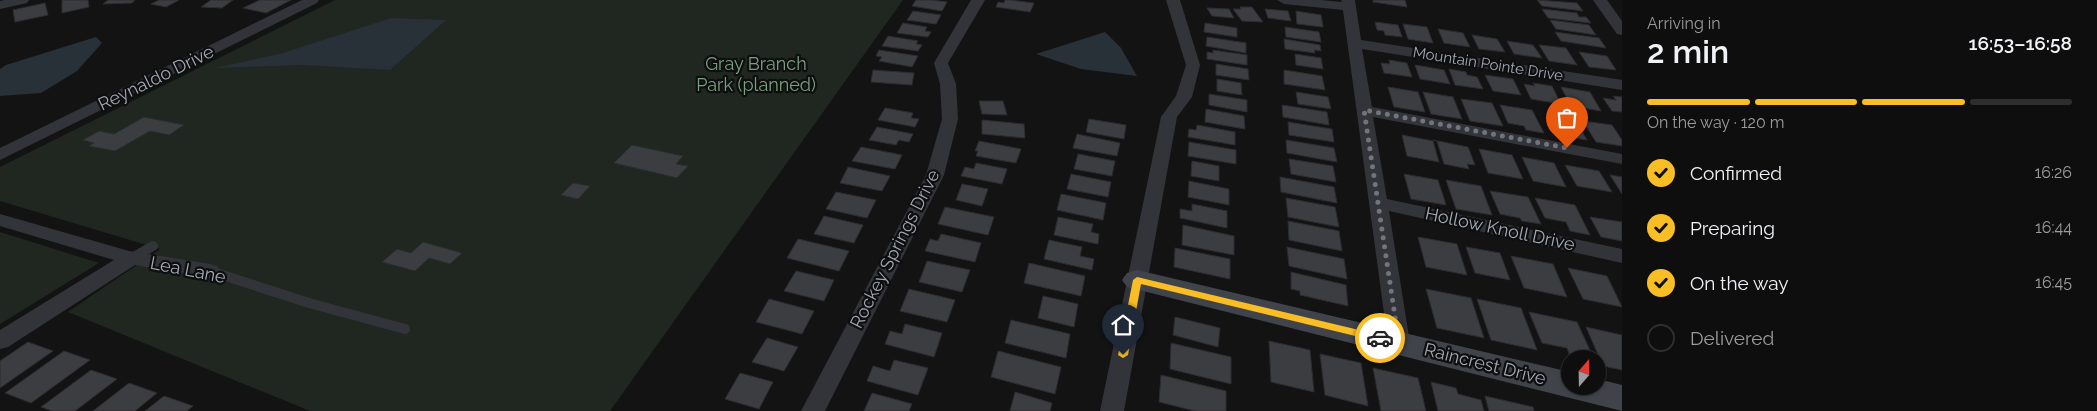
<!DOCTYPE html>
<meta charset="utf-8">
<style>
body{margin:0;font-family:Raleway,sans-serif;background:#1c1c1d;color:#f1f3f6;height:100vh;display:flex;flex-direction:column;font-size:19px;white-space:nowrap}
*{box-sizing:border-box;margin:0}
p{font-size:16px;color:#9b9c9e}
.icon{flex:none;width:28px;height:28px;fill:none;stroke:currentColor;stroke-width:2;stroke-linecap:round;stroke-linejoin:round}
.map{position:relative;flex:1;overflow:hidden}
.drawer{display:flex;flex-direction:column;background:#0e0e0f;width:475px}
.drawer>*{flex:none}
.needle{width:32px;rotate:20deg}
.tools{position:absolute;left:1561px;top:350px;display:grid;gap:10px}
.tools a{display:grid;place-items:center;width:45px;height:45px;border-radius:50%;background:#0e0e0f;box-shadow:0 1px 4px #0004,0 0 0 1px #2e2e2f;font-size:25px}
.pin{position:absolute;display:grid;place-items:center;width:42px;height:42px;color:#fff;margin:-51px -21px;border-radius:50% 50% 50% 0;rotate:-45deg;box-shadow:0 0 5px #0007}
.pin .icon{rotate:45deg}
.courier{position:absolute;display:grid;place-items:center;width:50px;height:50px;margin:-25px;border:4px solid #f9be26;border-radius:50%;background:#fff;color:#222;box-shadow:0 1px 6px #0007}
.summary em{font-style:normal;font-weight:600}
.summary div{display:flex;flex-direction:column-reverse}
.summary{display:flex;align-items:center;justify-content:space-between;height:85px;padding:0 25px}
h1{font-size:32px;font-weight:600;line-height:38px}
.bar{display:grid;grid-template-columns:repeat(4,1fr);gap:8px 5px;align-content:center;height:60px;padding:0 25px}
.bar i{height:6px;border-radius:4px;background:#2e2e2f}
.bar .current{background:#f9be26}
.bar p{grid-column:span 4}
ol{padding:0 25px;list-style:none}
li{display:flex;align-items:center;gap:15px;height:55px}
li p{margin-inline-start:auto}
li .icon{padding:5px;border-radius:50%;background:#f9be26;color:#111;stroke-width:4}
li:last-child{color:#9b9c9e}
li i{width:28px;height:28px;border:2px solid #2e2e2f;border-radius:50%}
main{display:flex;flex:1;min-height:0}
.map>svg:first-child{display:block}
.green{fill:#1f2720}
.water{fill:#283038}
.building{fill:#3c3d41;stroke:#2d2c30}
.lines{fill:none;stroke-linecap:round;stroke-linejoin:round}
.lane{stroke:#333439;stroke-width:10}
.street{fill:#333439;fill-rule:evenodd}
.secondary{fill:#41434a;fill-rule:evenodd}
.route{fill:#f9be26}
.done{stroke:#71747d;stroke-width:5;stroke-dasharray:0 9}
.labels{text-anchor:middle;stroke-width:4.5;stroke-linejoin:round;paint-order:stroke}
.far-street-label{font-size:15px;fill:#a3a8b5;stroke:#0e0e0f}
.park-label{font-size:18px;fill:#79a17e;stroke:#0e0e0f}
.street-label{font-size:18px;fill:#a3a8b5;stroke:#0e0e0f}
</style>
<main>
<div class="map">
<svg width="1622" height="411" viewBox="0 0 1622 411">
<rect width="100%" height="100%" fill="#131314"/>
<g class="green">
<path d="M335 0H903L610 411H310L68 312 160 249 0 201V167Z"/>
<path d="M0 232 99 263 0 324Z"/>
</g>
<g class="water">
<path d="M391 18 446 20 390 70 302 65 215 68 283 53Z"/>
<path d="M1105 32 1121 48 1137 76 1081 69 1036 54Z"/>
<path d="M96 37 102 43 77 71 41 93 0 96V69L6 65Z"/>
</g>
<g class="building">
<path d="M62 0H88L89 7 62 13Z"/>
<path d="M108 0H135L132 3 103 4Z"/>
<path d="M159 0H179L166 7 151 4Z"/>
<path d="M211 0H233L222 8 201 7Z"/>
<path d="M260 0H291L266 13 243 8Z"/>
<path d="M916 0H931L947 2 942 11 912 6Z"/>
<path d="M1005 0H1010L1034 3 1030 12 996 7 998 2 1004 3Z"/>
<path d="M1373 0H1405L1407 7 1373 2Z"/>
<path d="M1537 0 1577 3 1583 11 1542 6Z"/>
<path d="M45 3 48 15 15 22 13 10Z"/>
<path d="M1240 7H1252L1263 22 1242 21 1233 9H1241Z"/>
<path d="M1207 8 1229 9 1234 18 1212 16Z"/>
<path d="M1265 9 1288 11 1291 21 1268 18Z"/>
<path d="M1542 9 1577 13 1579 17H1586L1591 23 1548 18Z"/>
<path d="M913 11 941 15 936 24 907 20Z"/>
<path d="M1296 11 1321 15 1323 27 1297 24Z"/>
<path d="M1550 20 1589 25 1596 35 1556 29Z"/>
<path d="M1375 22 1398 25 1402 37 1385 35 1384 31 1377 30Z"/>
<path d="M903 23 927 27 925 31 931 32 928 37 897 33Z"/>
<path d="M1205 23 1237 28V37L1204 32Z"/>
<path d="M1403 24 1427 27 1433 43 1408 39Z"/>
<path d="M1285 27 1319 32 1321 42 1286 37Z"/>
<path d="M1438 29 1463 33 1470 47 1444 43Z"/>
<path d="M1555 32 1599 38 1606 48 1561 41Z"/>
<path d="M1472 35 1497 39 1505 52 1479 49Z"/>
<path d="M888 36 918 41 916 44 922 45 918 51 882 46Z"/>
<path d="M1207 37 1246 43V53L1206 46Z"/>
<path d="M1284 39 1320 45 1321 51 1314 50 1315 53 1285 49Z"/>
<path d="M1507 41 1533 45 1542 58 1514 54Z"/>
<path d="M1539 45 1566 48 1577 65 1549 61Z"/>
<path d="M879 50 918 56 912 67 879 61 882 57 876 56Z"/>
<path d="M1213 50 1247 55V65L1207 59V52L1213 53Z"/>
<path d="M1579 52 1607 56 1616 70 1589 67Z"/>
<path d="M1295 54 1321 58 1323 69 1296 65Z"/>
<path d="M1389 60 1407 63 1412 77 1384 73 1381 63 1390 64Z"/>
<path d="M1216 64 1248 69 1249 80 1216 75Z"/>
<path d="M1415 65 1444 70 1450 84 1420 79Z"/>
<path d="M1449 69 1466 72 1467 75 1477 77 1483 89 1455 85Z"/>
<path d="M873 70 914 73 912 85 871 82Z"/>
<path d="M1284 70 1322 76 1325 90 1284 84Z"/>
<path d="M1485 75 1513 79 1521 95 1493 91Z"/>
<path d="M1217 79 1241 83 1242 95 1217 91Z"/>
<path d="M1533 83 1552 86 1561 104 1531 99 1524 84 1535 86Z"/>
<path d="M1388 87 1418 92 1425 112 1394 107Z"/>
<path d="M1561 87 1590 92 1601 111 1571 106Z"/>
<path d="M1296 92 1328 97 1331 109 1298 104Z"/>
<path d="M1423 92 1453 97 1462 119 1431 114Z"/>
<path d="M1209 94 1247 100V112L1209 105Z"/>
<path d="M1613 96 1622 97V112L1612 111 1603 98 1616 100Z"/>
<path d="M1461 99 1492 103 1503 126 1470 121Z"/>
<path d="M979 101H1003L1007 115 982 114Z"/>
<path d="M1282 105 1327 112 1329 125 1283 117Z"/>
<path d="M1500 105 1532 110 1544 133 1526 130 1524 126 1508 123Z"/>
<path d="M885 108 913 113 911 118 919 119 915 127 878 120Z"/>
<path d="M1206 109 1244 116 1245 129 1205 122Z"/>
<path d="M144 117 184 125 169 135 150 131 115 151 89 146 94 143 83 140 99 131 114 134Z"/>
<path d="M1089 119 1126 125 1124 139 1086 132Z"/>
<path d="M982 120 1024 124 1025 138 982 134Z"/>
<path d="M1547 120 1578 124 1587 140 1555 135Z"/>
<path d="M1583 121 1612 125 1622 140V146L1596 142Z"/>
<path d="M1288 122 1332 129 1334 142 1289 135Z"/>
<path d="M1197 125 1235 132V145L1188 137 1189 129 1196 130Z"/>
<path d="M877 127 913 134 909 142 899 140 896 145 869 140Z"/>
<path d="M1077 134 1120 143 1117 156 1073 148Z"/>
<path d="M1402 135 1433 141 1439 162 1407 156Z"/>
<path d="M1286 140 1334 148 1337 162 1287 153Z"/>
<path d="M1433 140 1468 147 1475 165 1467 164 1469 169 1444 164 1437 141Z"/>
<path d="M979 141 1021 149 1016 163 976 156 978 151H975Z"/>
<path d="M1189 142 1236 150V164L1188 156Z"/>
<path d="M632 145 683 156 676 164 688 166 677 178 614 163Z"/>
<path d="M861 147 902 155 895 169 852 161Z"/>
<path d="M1479 149 1512 155 1523 179 1488 173Z"/>
<path d="M1078 154 1115 161 1112 176 1074 169Z"/>
<path d="M1522 157 1554 163 1566 187 1533 181Z"/>
<path d="M1289 159 1333 166 1336 182 1291 174Z"/>
<path d="M1192 161 1219 166V181L1191 176Z"/>
<path d="M976 163 1007 169 1002 184 961 176 965 167 974 169Z"/>
<path d="M1565 165 1599 171 1612 192 1577 186Z"/>
<path d="M848 167 890 176 882 191 840 183Z"/>
<path d="M1071 174 1111 182 1108 197 1067 189Z"/>
<path d="M1404 174 1438 180 1446 205 1411 199Z"/>
<path d="M1610 175 1622 177V194Z"/>
<path d="M1280 177 1334 187 1337 203 1281 192Z"/>
<path d="M1446 180 1481 186 1492 215 1456 209Z"/>
<path d="M1189 181 1229 189V205L1188 197Z"/>
<path d="M573 183 590 186 578 199 561 195Z"/>
<path d="M962 184 988 189 982 206 956 200Z"/>
<path d="M1490 191 1528 197 1541 224 1522 221 1520 218 1500 214Z"/>
<path d="M836 192 876 200 867 218 826 209Z"/>
<path d="M1061 194 1106 203 1103 220 1057 210Z"/>
<path d="M1286 198 1335 207 1339 227 1288 217Z"/>
<path d="M1535 198 1575 205 1590 235 1570 231 1566 222 1545 218Z"/>
<path d="M1192 204 1227 211V228L1180 218V209L1192 211Z"/>
<path d="M945 207 994 217 988 235 938 224Z"/>
<path d="M824 216 863 225 854 243 814 234Z"/>
<path d="M1058 217 1093 224 1091 232 1099 234 1098 244 1054 235Z"/>
<path d="M1590 217 1622 222V241L1601 237Z"/>
<path d="M1288 221 1339 231 1342 251 1289 240Z"/>
<path d="M1183 225 1234 236V255L1182 245Z"/>
<path d="M941 234 981 243 975 262 925 251 930 239 938 241Z"/>
<path d="M1418 237 1457 244 1467 275 1426 267Z"/>
<path d="M798 239 849 251 839 271 787 258Z"/>
<path d="M1049 240 1082 247 1080 256 1094 259 1092 270 1044 259Z"/>
<path d="M423 242 462 253 450 264 429 258 415 271 382 262 397 249 411 253Z"/>
<path d="M1287 247 1344 259 1347 279 1289 266Z"/>
<path d="M1466 247 1500 253 1510 280 1475 273Z"/>
<path d="M1175 248 1230 259V279L1174 267Z"/>
<path d="M1511 256 1553 264 1567 297 1524 288Z"/>
<path d="M927 261 970 270 962 292 919 282Z"/>
<path d="M1029 263 1085 276 1081 296 1024 283Z"/>
<path d="M1568 268 1607 276 1622 307 1583 299Z"/>
<path d="M796 271 834 280 824 301 784 291Z"/>
<path d="M1291 272 1346 285 1348 306 1300 295V291L1291 289Z"/>
<path d="M909 289 955 300 947 322 900 311Z"/>
<path d="M1426 289 1471 298 1484 338 1437 328Z"/>
<path d="M1043 296 1078 304 1074 327 1038 318Z"/>
<path d="M769 299 814 311 802 334 756 322Z"/>
<path d="M1477 299 1521 308 1537 350 1491 340Z"/>
<path d="M1529 312 1577 322 1594 359H1571L1567 348 1542 343Z"/>
<path d="M1175 317 1220 328 1218 347 1173 335Z"/>
<path d="M1011 320 1070 334 1066 358 1005 343Z"/>
<path d="M905 324 942 333 934 357 885 344 890 331 902 334Z"/>
<path d="M1586 327 1622 335V370L1603 366Z"/>
<path d="M767 338 798 347 784 371 752 362Z"/>
<path d="M1269 341 1310 350 1314 392 1271 382Z"/>
<path d="M28 342 53 351 0 388V361Z"/>
<path d="M1171 343 1231 357V384L1170 369Z"/>
<path d="M64 351 90 360 31 403 5 393Z"/>
<path d="M998 351 1061 367 1055 394 991 377Z"/>
<path d="M1320 354 1361 363 1368 406 1325 395Z"/>
<path d="M894 360 928 368 918 395 867 381 873 366 890 371Z"/>
<path d="M1373 368 1418 378 1426 411H1381Z"/>
<path d="M91 370 117 379 75 411H52L41 407Z"/>
<path d="M740 373 773 382 759 409 725 399Z"/>
<path d="M1161 375 1226 391V411H1195L1159 402Z"/>
<path d="M1431 382 1456 388 1458 394 1481 400 1484 411H1438Z"/>
<path d="M129 383 157 393 135 411H93Z"/>
<path d="M1015 392 1052 403 1050 411H1010Z"/>
<path d="M872 393 912 404 909 411H864Z"/>
<path d="M164 396 193 406 187 411H145Z"/>
<path d="M1485 396 1533 407 1534 411H1489Z"/>
</g>
<g class="lines">
<g class="lane">
<path d="M132 258 153 246"/>
<path d="M210 271 309 303 405 329"/>
</g>
<g class="street">
<path d="M5 0H29L27 3 0 9V1Z"/>
<path d="M302 0H319L317 3 0 160V148Z"/>
<path d="M971 0H985L948 63 956 84 958 119 944 175 825 411H801L926 175 942 119 940 84 934 63Z"/>
<path d="M1166 0H1180L1200 65 1192 97 1177 117 1124 411H1100L1161 117 1176 96 1186 65Z"/>
<path d="M1277 0H1321L1342 2 1341 0H1355L1361 40 1622 80V90L1362 49 1372 107 1622 154V164L1373 117 1387 199 1622 249V263L1389 211 1410 343 1407 349 1399 351 1391 349 1388 343 1343 10 1284 4Z"/>
<path d="M1593 0H1607L1622 21V35L1617 34Z"/>
<path d="M0 214 129 251 210 264 217 266 220 271 217 276 210 278 135 265 8 347 0 349V330L114 260 0 226Z"/>
</g>
<path class="secondary" d="M1137 270 1570 372V386H1598V379L1622 385V411L1127 287 1122 280 1127 273Z"/>
</g>
<path class="route" d="M1137 277 1380 335 1385 338 1380 342 1141 284 1128 355 1123 358 1118 355 1133 280Z"/>
<g class="lines">
<path class="done" d="M1380 338 1399 343 1364 110 1567 148"/>
</g>
<g class="labels">
<g class="far-street-label">
<text transform="translate(1488 64) rotate(9)" y="5">Mountain Pointe Drive</text>
</g>
<g class="park-label">
<text x="756" y="70">Gray Branch<tspan x="756" dy="21">Park (planned)</tspan></text>
</g>
<g class="street-label">
<text transform="translate(156 78) rotate(-26)" y="6">Reynaldo Drive</text>
<text transform="translate(1500 229) rotate(12)" y="6">Hollow Knoll Drive</text>
<text transform="translate(895 249) rotate(-63)" y="6">Rockey Springs Drive</text>
<text transform="translate(188 270) rotate(11)" y="6">Lea Lane</text>
<text transform="translate(1485 364) rotate(14)" y="6">Raincrest Drive</text>
</g>
</g>
</svg>
<div class="tools">
<a><svg class="needle" viewBox="-14 -14 28 28"><path d="M0-13l5 13h-10z" fill="#e53935"/><path d="M0 13l5-13h-10z" fill="#9b9c9e"/></svg></a>
</div>
<div class="pin" style="left:1567px;top:148px;background:#ea580c"><svg class="icon" aria-label="bag" viewBox="0 0 24 24"><path d="M5 8h14l-1 12H6zM9 8a3 3 0 0 1 6 0"/></svg></div>
<div class="pin" style="left:1123px;top:355px;background:#1f2937"><svg class="icon" aria-label="home" viewBox="0 0 24 24"><path d="M3 11l9-7 9 7M6 9v11h12V9"/></svg></div>
<div class="courier" style="left:1380px;top:338px"><svg class="icon" aria-label="car" viewBox="0 0 24 24"><path d="M5 17H2v-5l4-1 3-4h7l3 4 3 1v5h-3M9 17h6M6 11h13"/><circle cx="7" cy="17" r="2"/><circle cx="17" cy="17" r="2"/></svg></div>
</div>
<section class="drawer">
<div class="summary"><div><h1>2 min</h1><p>Arriving in</p></div><em>16:53–16:58</em></div>
<div class="bar"><i class="current"></i><i class="current"></i><i class="current"></i><i></i><p>On the way · 120 m</p></div>
<ol>
<li><svg class="icon" aria-label="check" viewBox="0 0 24 24"><path d="M5 12l5 5 9-10"/></svg>Confirmed<p>16:26</p></li>
<li><svg class="icon" aria-label="check" viewBox="0 0 24 24"><path d="M5 12l5 5 9-10"/></svg>Preparing<p>16:44</p></li>
<li><svg class="icon" aria-label="check" viewBox="0 0 24 24"><path d="M5 12l5 5 9-10"/></svg>On the way<p>16:45</p></li>
<li><i></i>Delivered</li>
</ol>
</section>
</main>
